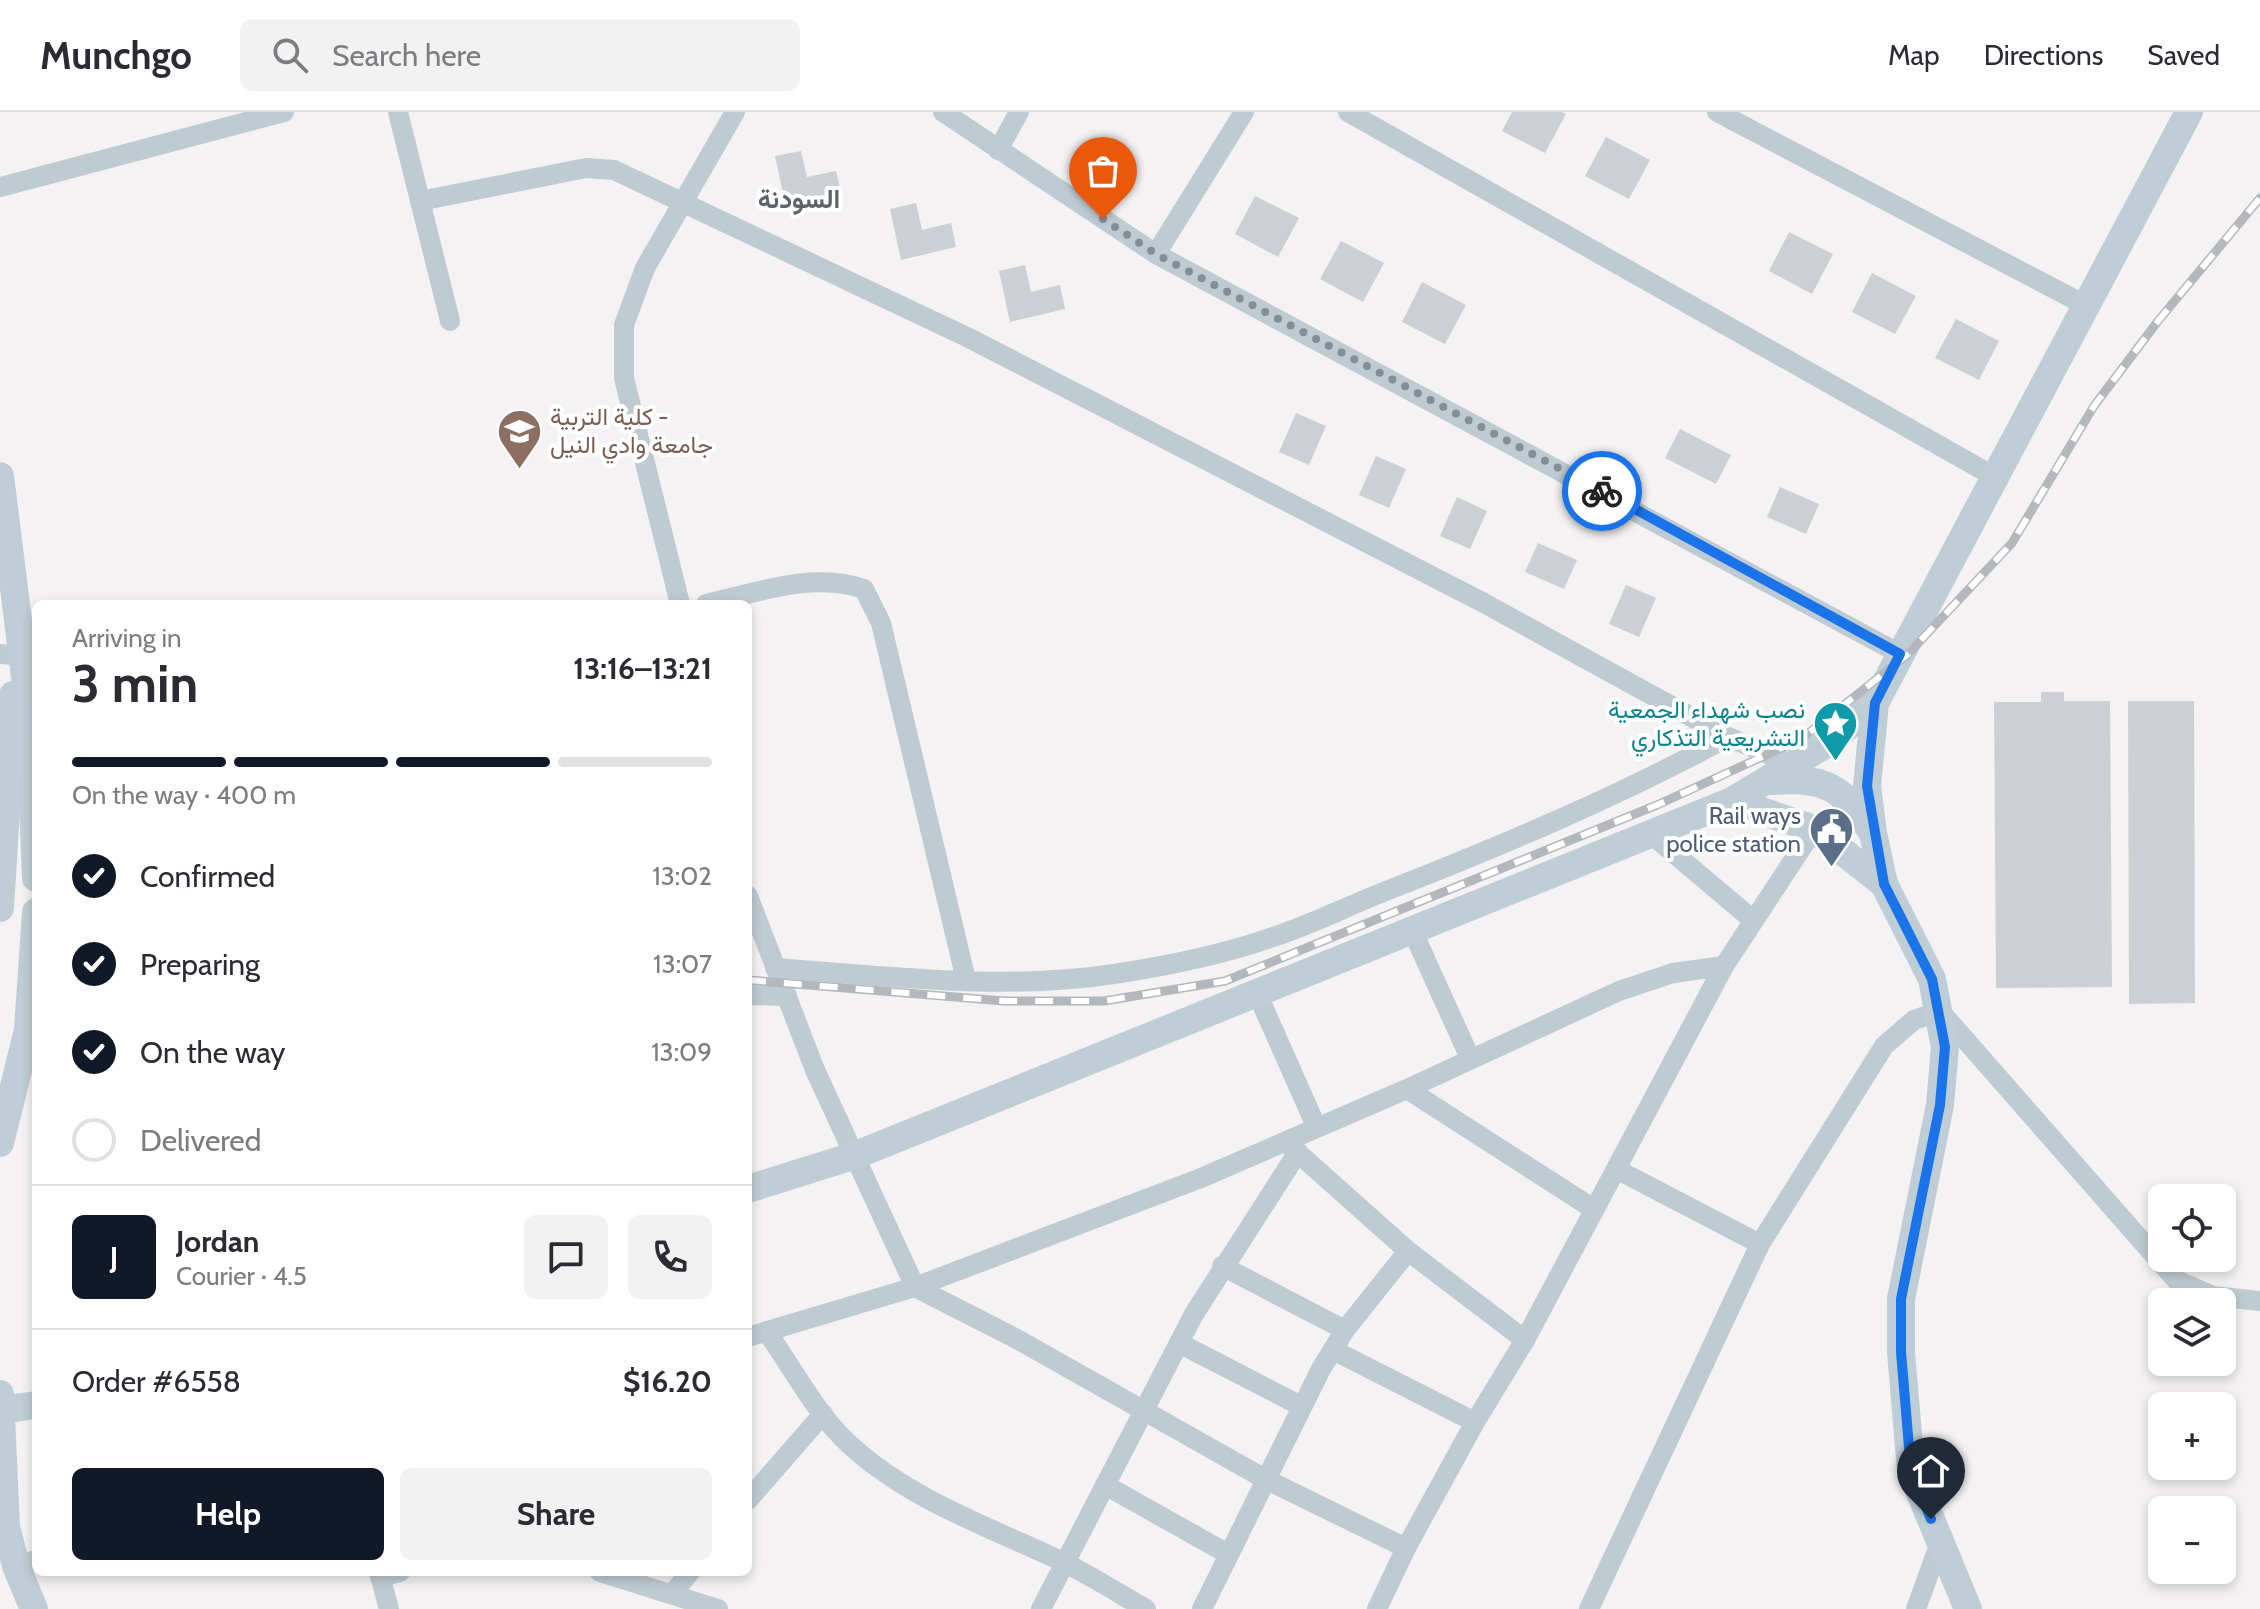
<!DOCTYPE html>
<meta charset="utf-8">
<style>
body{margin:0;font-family:Cabin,Vazirmatn,sans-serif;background:#f2f2f3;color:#2b2b33;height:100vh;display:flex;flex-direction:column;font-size:30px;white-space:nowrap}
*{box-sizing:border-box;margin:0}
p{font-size:26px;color:#7c7c81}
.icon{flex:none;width:44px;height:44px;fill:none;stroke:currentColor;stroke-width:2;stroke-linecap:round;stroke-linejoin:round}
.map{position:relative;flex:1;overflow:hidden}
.panel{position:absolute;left:32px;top:488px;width:720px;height:976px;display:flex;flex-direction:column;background:#fff;border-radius:12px;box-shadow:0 4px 12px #0003}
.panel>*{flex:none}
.controls{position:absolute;left:2148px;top:1072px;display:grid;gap:16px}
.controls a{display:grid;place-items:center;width:88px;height:88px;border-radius:12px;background:#fff;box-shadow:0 4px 12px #0003;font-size:40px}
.pin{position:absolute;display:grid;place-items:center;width:68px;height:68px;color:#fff;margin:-82px -34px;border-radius:50% 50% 50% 0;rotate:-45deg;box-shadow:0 0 8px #0007}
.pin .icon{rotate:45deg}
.courier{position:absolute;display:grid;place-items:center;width:80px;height:80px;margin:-40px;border:6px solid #1a73e8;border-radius:50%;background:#fff;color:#222;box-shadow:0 2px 10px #0007}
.summary em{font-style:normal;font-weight:700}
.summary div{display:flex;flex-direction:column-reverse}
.summary{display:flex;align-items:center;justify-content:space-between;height:136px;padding:0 40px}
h1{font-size:52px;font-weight:700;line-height:60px}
.bar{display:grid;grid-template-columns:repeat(4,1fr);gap:12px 8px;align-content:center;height:96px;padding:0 40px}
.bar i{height:10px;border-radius:6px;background:#e1e1e2}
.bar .selected{background:#111827}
.bar p{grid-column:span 4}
.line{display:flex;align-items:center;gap:20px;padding:0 40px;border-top:2px solid #e1e1e2}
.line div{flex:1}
.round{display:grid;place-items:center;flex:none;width:84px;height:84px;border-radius:12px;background:#f2f2f3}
ol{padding:0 40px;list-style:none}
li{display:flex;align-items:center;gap:24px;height:88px}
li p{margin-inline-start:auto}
li .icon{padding:8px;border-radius:50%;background:#111827;color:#fff;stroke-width:4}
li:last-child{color:#7c7c81}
li i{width:44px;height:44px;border:4px solid #e1e1e2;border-radius:50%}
.button{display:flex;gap:16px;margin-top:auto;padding:16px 40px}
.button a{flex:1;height:92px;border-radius:12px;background:#111827;color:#fff;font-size:32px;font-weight:700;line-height:92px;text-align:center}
.button a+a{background:#f2f2f3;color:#2b2b33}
header{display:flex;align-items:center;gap:48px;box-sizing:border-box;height:112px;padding:0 40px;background:#fff;border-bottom:2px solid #e1e1e2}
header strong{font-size:38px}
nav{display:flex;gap:44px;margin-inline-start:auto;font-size:28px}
.search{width:560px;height:72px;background:#f2f2f3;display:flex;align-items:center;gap:20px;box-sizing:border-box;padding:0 28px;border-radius:12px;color:#7c7c81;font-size:30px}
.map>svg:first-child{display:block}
.building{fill:#ccd0d4}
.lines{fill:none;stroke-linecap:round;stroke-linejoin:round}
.street{stroke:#bfcbd2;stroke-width:20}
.secondary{stroke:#bfcdd6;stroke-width:28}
.rail-casing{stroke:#b4b8bd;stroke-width:9}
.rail{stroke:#fff;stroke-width:6;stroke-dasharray:18;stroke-linecap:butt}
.done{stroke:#848e94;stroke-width:8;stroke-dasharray:0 14.4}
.route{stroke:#1a73e8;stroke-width:10}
.labels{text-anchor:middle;stroke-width:8;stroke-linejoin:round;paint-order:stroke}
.education-label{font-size:24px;fill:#785e54;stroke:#fff;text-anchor:start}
.culture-label{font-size:24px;fill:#0d838f;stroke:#fff;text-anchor:end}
.service-label{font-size:24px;fill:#4e5e75;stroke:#fff;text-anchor:end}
.neighbourhood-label{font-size:26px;font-weight:bold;fill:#5e6367;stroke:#fff}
</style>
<header>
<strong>Munchgo</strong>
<div class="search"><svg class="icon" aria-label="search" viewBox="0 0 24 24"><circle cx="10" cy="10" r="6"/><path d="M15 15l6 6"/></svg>Search here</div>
<nav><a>Map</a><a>Directions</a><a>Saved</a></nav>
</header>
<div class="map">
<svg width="2260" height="1497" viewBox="0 0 2260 1497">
<rect width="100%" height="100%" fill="#f4f2f2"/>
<g class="building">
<path d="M1512 0H1562L1566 2 1545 41 1502 19Z"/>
<path d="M1606 25 1650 48 1629 87 1585 64Z"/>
<path d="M801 39 807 65 836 59 842 83 786 95 775 44Z"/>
<path d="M1255 84 1299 106 1278 145 1235 122Z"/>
<path d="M916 91 922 118 951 111 956 135 901 148 890 97Z"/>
<path d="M1789 120 1833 142 1812 182 1769 159Z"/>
<path d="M1341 129 1384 151 1363 190 1320 167Z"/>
<path d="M1025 153 1031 180 1060 173 1065 197 1010 210 999 159Z"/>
<path d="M1872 161 1916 184 1895 222 1852 200Z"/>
<path d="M1422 170 1466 193 1445 232 1402 210Z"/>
<path d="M1956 207 1999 229 1979 268 1935 246Z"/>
<path d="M1296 301 1326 314 1309 353 1279 340Z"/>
<path d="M1680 317 1731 343 1716 372 1665 346Z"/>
<path d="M1376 344 1406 357 1389 396 1359 383Z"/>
<path d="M1780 375 1819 392 1806 422 1767 405Z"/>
<path d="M1457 385 1487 399 1470 437 1440 424Z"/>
<path d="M1538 431 1577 448 1564 477 1525 460Z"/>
<path d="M1626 473 1656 486 1639 525 1609 512Z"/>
<path d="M2041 580H2064V589H2110L2112 875 1996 876 1994 590H2041Z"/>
<path d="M2128 589H2194L2195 891 2129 892Z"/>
</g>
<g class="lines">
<g class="street">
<path d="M398 0 450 209"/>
<path d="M943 0 1156 142 1900 542"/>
<path d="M1348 0 1995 365"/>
<path d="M1717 0 2087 194"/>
<path d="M998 38 1019 0"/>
<path d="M0 75 284 0"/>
<path d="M420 89 586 56 614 58 969 226 1484 491 1728 625 1794 653"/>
<path d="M1156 142 1244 0"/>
<path d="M680 492 624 266V213L645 156 735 0"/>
<path d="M706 492C756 481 813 459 864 477L881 511 966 868"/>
<path d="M0 542 15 543"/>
<path d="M1651 722 1753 808"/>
<path d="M748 784 815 958 915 1175 1015 1226 1265 1367 1406 1436"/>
<path d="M1412 818 1470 946"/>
<path d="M775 856C886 864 1003 879 1114 862 1167 854 1222 843 1273 825 1313 812 1352 792 1391 777 1506 732 1619 684 1728 625"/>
<path d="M1257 881 1316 1014"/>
<path d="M748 883 787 884"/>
<path d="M1407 977 1592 1096"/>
<path d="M1288 1032 1408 1139 1525 1228"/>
<path d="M1616 1057 1760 1132"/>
<path d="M1222 1154 1345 1218"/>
<path d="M766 1219C793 1256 816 1302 849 1332 908 1387 989 1415 1061 1449 1090 1463 1118 1481 1146 1497"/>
<path d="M748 1225 915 1175 1201 1066 1407 977 1619 879 1673 861 1724 854"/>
<path d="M1179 1231 1301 1294"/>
<path d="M1333 1238 1475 1310"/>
<path d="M1105 1373 1228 1442"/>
<path d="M748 1388 823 1302"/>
<path d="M16 1454 36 1448"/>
<path d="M379 1460 389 1497"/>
<path d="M600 1460 718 1497"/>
<path d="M380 1465 400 1460"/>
<path d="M672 1482 690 1460"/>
<path d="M1041 1497 1194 1202 1298 1040"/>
<path d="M1202 1497 1321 1257 1345 1218 1408 1139"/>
<path d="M1377 1497 1406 1436 1475 1310 1525 1228 1724 854 1814 717"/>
<path d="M1589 1497 1760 1132 1884 934 1914 908 1940 899 2176 1168 2213 1184 2260 1189"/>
<path d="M1916 1497 1940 1431"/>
</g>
<g class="secondary">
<path d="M0 364 29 597 36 766"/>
<path d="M1773 669C1823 665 1842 674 1870 717"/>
<path d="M1732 689 1814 717 1884 772"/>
<path d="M0 796 13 583"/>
<path d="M0 1031 28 918 36 800"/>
<path d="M748 1077 856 1043 1732 689 1828 631 1875 591"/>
<path d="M0 1282 6 1415 16 1454 34 1497"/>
<path d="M1 1298 36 1293"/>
<path d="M1968 1497 1911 1359 1901 1240V1187L1940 993 1945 935 1932 867 1884 772 1873 721 1867 674 1875 591 2189 0"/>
</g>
<defs>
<path id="rail" d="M748 868 1004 889H1104L1225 869 1657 693 1801 627 1907 543 2012 431 2094 294 2158 209 2260 86"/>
</defs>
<use href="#rail" class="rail-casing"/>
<use href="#rail" class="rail"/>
</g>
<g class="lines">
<path class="done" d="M1103 107 1156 142 1602 379"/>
<path class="route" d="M1602 379 1900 542 1875 591 1867 674 1884 772 1932 867 1945 935 1940 993 1901 1187V1240L1911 1359 1931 1407"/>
</g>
<defs>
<symbol id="university-pin" viewBox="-11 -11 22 30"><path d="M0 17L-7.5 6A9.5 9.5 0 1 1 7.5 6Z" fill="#8d6e63" stroke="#fff"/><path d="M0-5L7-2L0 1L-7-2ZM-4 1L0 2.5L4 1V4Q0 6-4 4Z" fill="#fff"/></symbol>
<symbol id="sight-pin" viewBox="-11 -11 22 30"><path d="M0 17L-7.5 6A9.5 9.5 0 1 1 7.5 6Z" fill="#0f9aa8" stroke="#fff"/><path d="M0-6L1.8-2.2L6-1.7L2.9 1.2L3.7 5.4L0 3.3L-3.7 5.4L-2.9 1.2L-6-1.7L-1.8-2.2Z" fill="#fff"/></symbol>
<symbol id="civic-pin" viewBox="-11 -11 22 30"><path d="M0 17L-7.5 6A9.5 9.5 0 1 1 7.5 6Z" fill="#5c6f8a" stroke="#fff"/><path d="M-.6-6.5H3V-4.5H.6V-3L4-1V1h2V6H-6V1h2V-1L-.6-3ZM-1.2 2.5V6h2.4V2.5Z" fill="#fff"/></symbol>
</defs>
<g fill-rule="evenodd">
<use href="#university-pin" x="494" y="294" width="51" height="69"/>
<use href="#sight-pin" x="1810" y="586" width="51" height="69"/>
<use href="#civic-pin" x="1806" y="692" width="51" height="69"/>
</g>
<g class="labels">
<g class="education-label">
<text x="550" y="313">كلية التربية -<tspan x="550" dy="28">جامعة وادي النيل</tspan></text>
</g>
<g class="culture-label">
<text x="1805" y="606">نصب شهداء الجمعية<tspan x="1805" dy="28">التشريعية التذكاري</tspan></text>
</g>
<g class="service-label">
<text x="1801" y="712">Rail ways<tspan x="1801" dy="28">police station</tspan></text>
</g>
<g class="neighbourhood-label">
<text x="799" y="96">السودنة</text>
</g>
</g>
</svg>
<div class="controls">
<a><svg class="icon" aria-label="locate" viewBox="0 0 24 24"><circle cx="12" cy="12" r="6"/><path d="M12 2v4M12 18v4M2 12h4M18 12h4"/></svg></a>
<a><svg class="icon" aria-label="layers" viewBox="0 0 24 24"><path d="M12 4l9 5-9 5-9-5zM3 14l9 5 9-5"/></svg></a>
<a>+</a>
<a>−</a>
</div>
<div class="pin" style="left:1103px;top:107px;background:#ea580c"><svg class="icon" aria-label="bag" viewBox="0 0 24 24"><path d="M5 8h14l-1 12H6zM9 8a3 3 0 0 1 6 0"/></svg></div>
<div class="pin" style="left:1931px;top:1407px;background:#1f2937"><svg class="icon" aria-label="home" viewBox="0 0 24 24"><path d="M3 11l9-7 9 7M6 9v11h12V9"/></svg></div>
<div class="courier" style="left:1602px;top:379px"><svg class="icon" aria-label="bike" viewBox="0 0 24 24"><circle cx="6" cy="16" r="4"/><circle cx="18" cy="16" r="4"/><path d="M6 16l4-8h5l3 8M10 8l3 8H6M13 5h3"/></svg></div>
<section class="panel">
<div class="summary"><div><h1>3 min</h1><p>Arriving in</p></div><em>13:16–13:21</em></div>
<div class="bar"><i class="selected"></i><i class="selected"></i><i class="selected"></i><i></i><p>On the way · 400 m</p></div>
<ol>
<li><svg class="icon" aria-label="check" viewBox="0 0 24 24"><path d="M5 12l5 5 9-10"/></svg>Confirmed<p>13:02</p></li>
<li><svg class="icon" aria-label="check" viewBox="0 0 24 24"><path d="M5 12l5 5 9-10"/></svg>Preparing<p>13:07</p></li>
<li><svg class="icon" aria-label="check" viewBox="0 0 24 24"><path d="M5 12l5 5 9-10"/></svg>On the way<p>13:09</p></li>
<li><i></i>Delivered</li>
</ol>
<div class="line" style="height:144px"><b class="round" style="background:#111827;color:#fff">J</b><div><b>Jordan</b><p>Courier · 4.5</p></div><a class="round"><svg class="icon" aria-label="chat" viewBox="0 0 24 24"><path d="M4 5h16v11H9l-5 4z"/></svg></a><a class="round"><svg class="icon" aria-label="phone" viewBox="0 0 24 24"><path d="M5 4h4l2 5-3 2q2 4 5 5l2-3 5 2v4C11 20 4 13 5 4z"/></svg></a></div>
<div class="line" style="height:104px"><div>Order #6558</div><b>$16.20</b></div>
<div class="button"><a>Help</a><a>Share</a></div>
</section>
</div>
